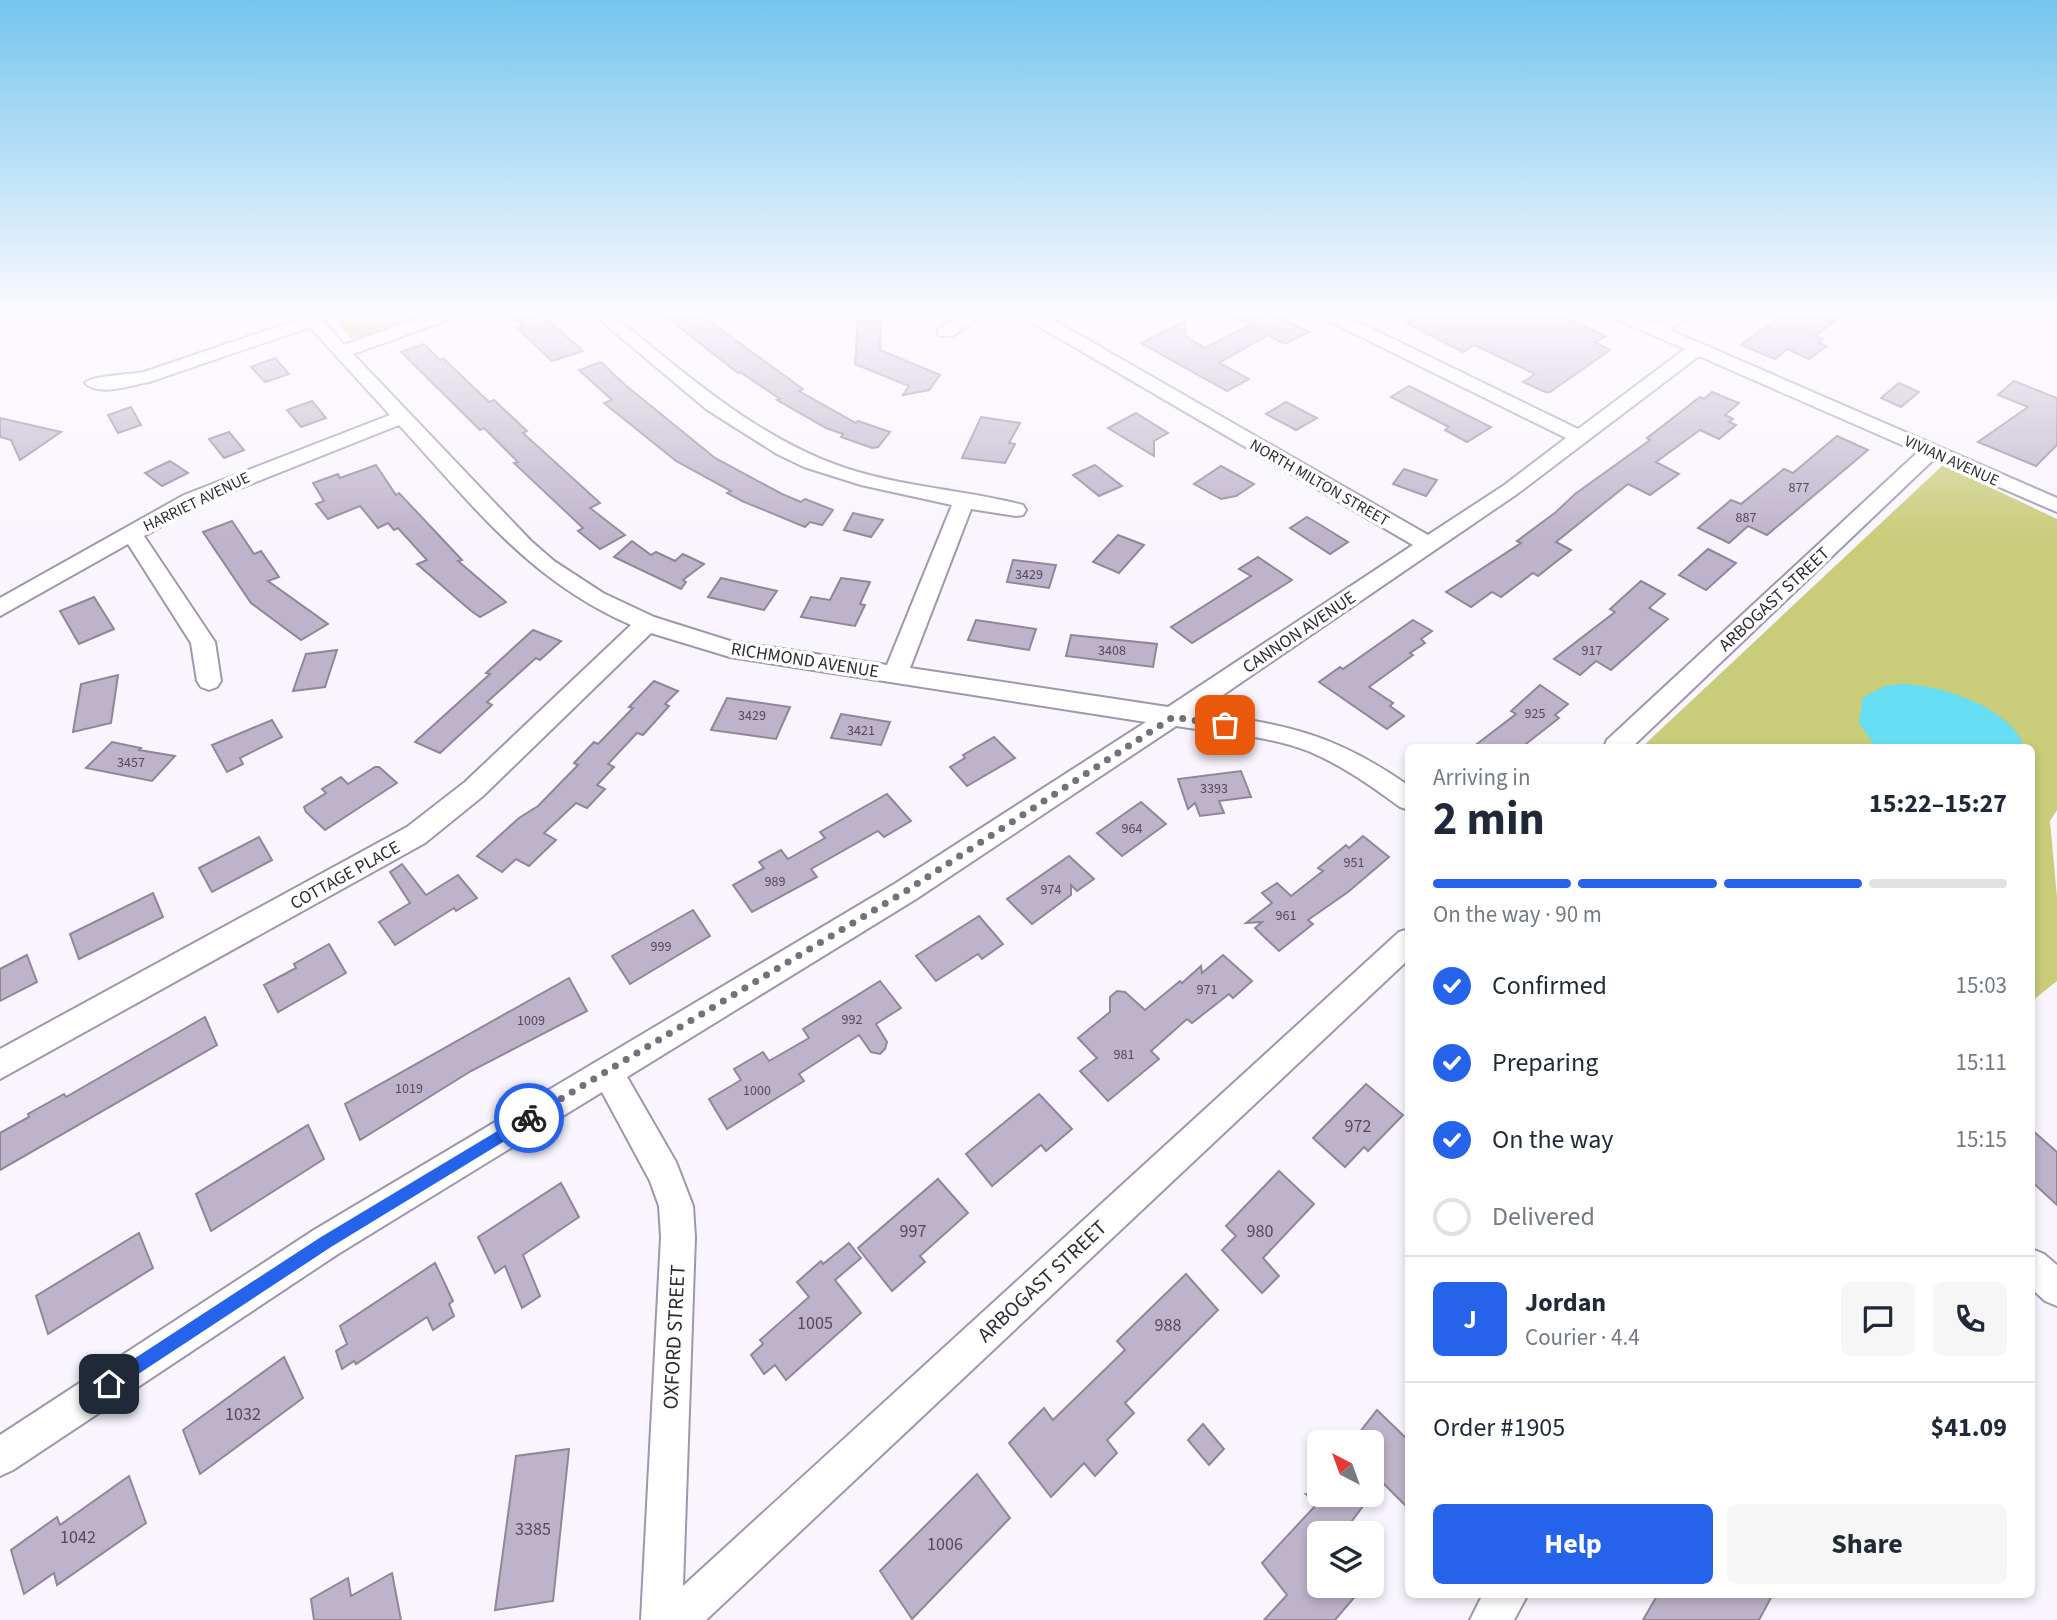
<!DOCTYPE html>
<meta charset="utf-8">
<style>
body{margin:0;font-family:"Source Sans 3",sans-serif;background:#f6f6f7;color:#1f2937;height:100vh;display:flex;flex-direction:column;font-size:26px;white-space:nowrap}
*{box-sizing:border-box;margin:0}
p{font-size:23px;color:#747a83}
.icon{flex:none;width:38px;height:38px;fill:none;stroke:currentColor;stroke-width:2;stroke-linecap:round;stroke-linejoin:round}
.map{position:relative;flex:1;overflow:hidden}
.panel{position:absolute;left:1405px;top:744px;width:630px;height:854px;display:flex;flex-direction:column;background:#fff;border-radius:10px;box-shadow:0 4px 10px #0003}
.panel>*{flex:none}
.needle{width:46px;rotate:319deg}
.controls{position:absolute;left:1307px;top:1430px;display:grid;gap:14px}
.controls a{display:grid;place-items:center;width:77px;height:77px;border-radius:10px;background:#fff;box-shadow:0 4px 10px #0003;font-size:35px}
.pin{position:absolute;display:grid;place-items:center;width:60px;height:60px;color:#fff;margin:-30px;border-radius:14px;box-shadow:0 4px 10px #0006}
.courier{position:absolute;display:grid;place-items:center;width:70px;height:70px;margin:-35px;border:5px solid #2563eb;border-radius:50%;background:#fff;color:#222;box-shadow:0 2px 9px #0007}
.summary em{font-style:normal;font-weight:700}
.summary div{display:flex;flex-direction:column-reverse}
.summary{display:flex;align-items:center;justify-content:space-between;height:119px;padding:0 28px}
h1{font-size:46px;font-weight:700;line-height:52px}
.bar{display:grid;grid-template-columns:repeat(4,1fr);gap:10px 7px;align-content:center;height:84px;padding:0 28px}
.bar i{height:9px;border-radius:5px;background:#e0e1e3}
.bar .active{background:#2563eb}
.bar p{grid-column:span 4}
.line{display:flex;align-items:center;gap:18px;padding:0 28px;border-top:2px solid #e0e1e3}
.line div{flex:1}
.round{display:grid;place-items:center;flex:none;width:74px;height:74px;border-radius:10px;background:#f6f6f7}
ol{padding:0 28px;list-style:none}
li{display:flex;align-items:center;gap:21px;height:77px}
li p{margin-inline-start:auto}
li .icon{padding:7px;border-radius:50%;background:#2563eb;color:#fff;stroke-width:4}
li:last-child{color:#747a83}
li i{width:38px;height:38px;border:4px solid #e0e1e3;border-radius:50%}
.button{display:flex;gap:14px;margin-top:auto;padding:14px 28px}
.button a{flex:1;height:80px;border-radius:10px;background:#2563eb;color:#fff;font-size:28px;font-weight:700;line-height:80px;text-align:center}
.button a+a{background:#f6f6f7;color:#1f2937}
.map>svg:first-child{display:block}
.green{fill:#c9cc79}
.water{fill:#66def4}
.building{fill:#bdb3ca;stroke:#90869c;stroke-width:2}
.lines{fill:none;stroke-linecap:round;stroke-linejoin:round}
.street-casing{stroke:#a096ad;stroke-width:4}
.street{fill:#fff;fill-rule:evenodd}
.route{fill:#2563eb}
.done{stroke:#75717a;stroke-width:7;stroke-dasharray:0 12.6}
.labels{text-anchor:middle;stroke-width:7;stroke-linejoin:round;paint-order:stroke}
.number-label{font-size:14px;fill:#524c59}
.far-street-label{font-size:16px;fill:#2e2a33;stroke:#fff}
.street-label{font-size:18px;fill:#2e2a33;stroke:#fff}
.near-number-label{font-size:18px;fill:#524c59}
.near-street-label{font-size:21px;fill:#2e2a33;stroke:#fff}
</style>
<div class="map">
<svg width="2057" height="1620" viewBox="0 0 2057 1620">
<rect width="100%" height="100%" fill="#f9f5ff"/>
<g class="green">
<path d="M329 313H432L353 341Z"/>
<path d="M1943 465 2057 519V810L2050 821 2057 897V981L2032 1001V747H1642Z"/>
</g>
<path class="water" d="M1900 684C1938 684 2011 707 2024 747H1876L1859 723 1863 697 1885 686Z"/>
<g class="building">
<path d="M509 313H540L583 351 552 361 517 328 523 326Z"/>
<path d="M661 313H698L803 389 799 391 856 423 858 421 890 432 878 447 872 448 841 437 843 434 826 428 777 400 780 399 740 372 738 373Z"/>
<path d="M1225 313H1280L1285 320 1309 332 1285 344 1268 335 1219 363 1249 379 1227 391 1141 343 1185 321 1186 336 1205 348 1250 325Z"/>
<path d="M1424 313H1556L1606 336 1595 342 1610 350 1550 392H1545L1523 382 1535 374 1474 345 1463 352 1406 323Z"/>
<path d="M1785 313H1846L1815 336 1823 339 1819 343 1827 346 1809 359 1787 349 1775 359 1741 345Z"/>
<path d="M881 320 880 350 940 375 929 390 903 395 909 386 855 364 858 321Z"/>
<path d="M424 344 440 360 443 358 489 402 494 400 527 431 523 433 600 503 590 508 625 535 600 549 578 531 583 528 514 463 518 462 484 428 480 430 401 352Z"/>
<path d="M275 358 289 374 265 382 251 367Z"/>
<path d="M601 362 624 384 715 458 782 494 801 502 805 499 833 510 822 525 810 522 805 527 742 501 727 493 731 491 676 461 604 403 612 400 579 370Z"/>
<path d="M2014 381 2057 398V445L2036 466 1978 442 2028 407 1998 395Z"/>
<path d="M1899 383 1919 392 1901 407 1881 398Z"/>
<path d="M1409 386 1491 427 1467 442 1445 430 1449 427 1391 397Z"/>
<path d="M1712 392 1739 403 1725 415 1733 419 1729 422 1736 425 1719 439 1700 430 1656 462 1679 474 1650 495 1628 484 1556 542 1571 550 1538 576 1533 573 1501 597 1492 592 1471 607 1446 592 1521 543 1517 541 1556 512 1575 494 1650 440 1647 438 1700 397 1704 399Z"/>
<path d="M312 401 326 418 301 427 287 410Z"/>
<path d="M1286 402 1317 418 1296 430 1266 414Z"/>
<path d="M131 407 141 425 118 433 108 415Z"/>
<path d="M1136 413 1168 433 1154 441V456L1108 428Z"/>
<path d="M981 417 1020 423 1009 443 1015 444 1005 463 962 458Z"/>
<path d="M0 418 61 432 20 460 11 440 0 437Z"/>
<path d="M229 432 244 450 224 458 209 439Z"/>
<path d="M1837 436 1868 450 1767 535 1748 526 1729 543 1698 528 1731 500 1741 504 1784 469 1793 473Z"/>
<path d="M170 461 188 473 162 486 145 473Z"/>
<path d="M376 465 396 495 399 493 462 560 458 561 506 602 480 617 470 610 417 564 427 560 398 528 394 530 388 523 378 528 360 506 328 519 316 504 324 501 313 483 338 474 340 478Z"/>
<path d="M1095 465 1122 486 1099 496 1073 475Z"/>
<path d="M1221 466 1254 484 1236 496 1221 499 1194 484Z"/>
<path d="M1404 469 1437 480 1426 496 1393 484Z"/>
<path d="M853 513 883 520 871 537 844 530Z"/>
<path d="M1307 517 1314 521 1348 542 1330 554 1290 528Z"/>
<path d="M232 521 254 554 261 551 279 577 268 581 328 624 301 640 251 603 203 532Z"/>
<path d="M1118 535 1144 545 1119 573 1093 562Z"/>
<path d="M632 541 651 555 656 552 675 561 683 554 704 564 683 580 686 582 681 589 614 557Z"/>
<path d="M1708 549 1736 563 1706 590 1679 575Z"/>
<path d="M1258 557 1292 580 1192 643 1171 627 1251 576 1239 569Z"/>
<path d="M1013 560 1056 565 1049 588 1007 582Z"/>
<path d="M721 578 777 591 764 610 708 597Z"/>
<path d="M841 578 870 582 860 604 865 605 855 626 801 617 811 597 830 600Z"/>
<path d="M1641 581 1665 594 1649 608 1668 619 1628 655 1611 670 1596 661 1580 675 1554 659 1615 612 1610 609Z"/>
<path d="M94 597 114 629 79 644 60 611Z"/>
<path d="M976 620 1036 629 1029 650 968 640Z"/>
<path d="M1413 620 1432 631 1421 639 1425 643 1410 653 1413 655 1369 687 1393 703 1390 706 1404 716 1387 729 1319 682 1340 667 1343 669Z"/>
<path d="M533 630 561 641 540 660 536 658 487 702 492 705 440 753 415 742 490 674 486 673Z"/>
<path d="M1071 635 1157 644 1153 667 1066 656Z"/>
<path d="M337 650 325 687 293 691 306 654Z"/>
<path d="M118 675 111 723 73 732 81 684Z"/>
<path d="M654 681 678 691 665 704 669 706 643 735 637 733 608 764 614 767 597 785 605 789 587 808 576 803 544 833 556 840 529 866 516 859 502 872 477 856 519 818 538 806 578 765 574 763 594 742 598 744 633 708 629 707Z"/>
<path d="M1540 685 1568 704 1555 715 1559 718 1522 747H1473L1516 714 1511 711Z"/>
<path d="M727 698 790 707 776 739 711 730Z"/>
<path d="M841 714 890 722 881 745 831 738Z"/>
<path d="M272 720 282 737 240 758 243 764 227 772 212 745Z"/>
<path d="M994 737 1015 758 967 786 950 767 965 758 963 755Z"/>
<path d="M112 742 141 748 139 750 175 756 152 781 86 768Z"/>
<path d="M375 767H379L397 783 325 830 306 812 304 807 326 793 322 789 341 777 348 784Z"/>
<path d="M1241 771 1251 797 1219 801 1224 813 1200 816 1195 803 1188 809 1178 779Z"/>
<path d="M887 794 911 821 884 837 878 831 811 869 817 877 752 912 733 885 764 868 759 862 781 850 788 859 825 838 820 832Z"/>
<path d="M1141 802 1166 824 1122 856 1097 833Z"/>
<path d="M1363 836 1389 857 1348 892 1308 920 1313 924 1279 951 1255 928 1262 922 1246 923 1272 903 1262 893 1277 883 1291 896 1323 871 1318 868 1346 845 1349 848Z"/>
<path d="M259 837 272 860 212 892 199 868Z"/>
<path d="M1069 856 1094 879 1077 891 1071 885V895L1032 924 1007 899Z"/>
<path d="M402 864 426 895 458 875 477 898 456 911 454 908 395 945 379 922 410 903 390 872Z"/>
<path d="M153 893 163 917 79 959 70 934Z"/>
<path d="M693 910 710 936 630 984 612 956Z"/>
<path d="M979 916 1003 944 982 959 978 954 936 981 916 956Z"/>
<path d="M329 944 346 973 278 1012 264 985 296 968 294 964Z"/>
<path d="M27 955 37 982 0 1001V969Z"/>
<path d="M1223 955 1252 981 1233 998 1229 994 1192 1023 1187 1019 1151 1051 1159 1059 1108 1101 1080 1071 1097 1058 1078 1038 1110 1012V997L1117 991 1125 992 1145 1010 1180 981 1182 983 1201 966 1202 973Z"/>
<path d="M569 978 587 1011 471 1071 360 1140 345 1104Z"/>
<path d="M880 981 901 1008 876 1024 887 1042 885 1049 880 1054 871 1052 859 1035 799 1074 804 1081 727 1129 709 1099 741 1080 734 1069 763 1052 769 1061 809 1038 803 1029Z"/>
<path d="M205 1017 217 1045 0 1170V1133L29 1117 28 1114 64 1094 66 1097Z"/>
<path d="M1366 1084 1403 1115 1368 1151 1364 1147 1345 1167 1313 1138Z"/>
<path d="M1039 1094 1072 1129 1046 1151 1041 1145 992 1186 966 1154Z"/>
<path d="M308 1125 324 1159 211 1231 196 1194Z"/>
<path d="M2032 1130 2057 1152V1205L2032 1182Z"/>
<path d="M1279 1171 1314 1204 1263 1258 1279 1276 1262 1293 1222 1250 1236 1236 1226 1226Z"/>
<path d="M938 1179 968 1213 920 1256 925 1262 892 1291 858 1248Z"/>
<path d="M561 1183 579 1217 523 1255 540 1296 522 1308 505 1266 495 1273 478 1237Z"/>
<path d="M139 1233 153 1268 48 1334 36 1296Z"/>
<path d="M849 1243 861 1258 835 1280 861 1313 786 1380 775 1365 764 1374 751 1355 763 1344 760 1340 809 1297 797 1282 821 1261 823 1264Z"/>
<path d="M435 1263 453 1301 449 1304 454 1316 433 1330 427 1317 356 1364 354 1361 342 1369 336 1351 347 1344 340 1326Z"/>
<path d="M1186 1274 1218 1310 1125 1403 1134 1413 1107 1440 1117 1453 1095 1476 1084 1463 1051 1497 1009 1443 1044 1408 1053 1420 1125 1350 1117 1341Z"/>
<path d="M284 1357 303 1398 200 1474 183 1430Z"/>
<path d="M1377 1410 1409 1441V1509L1372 1472V1442H1352Z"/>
<path d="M1203 1424 1224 1449 1209 1465 1188 1440Z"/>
<path d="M569 1449 553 1601 495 1610 516 1456Z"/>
<path d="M977 1474 1010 1518 912 1619 880 1571Z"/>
<path d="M129 1476 146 1523 57 1585 54 1573 24 1594 11 1550 57 1517 60 1525Z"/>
<path d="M1306 1494H1372L1343 1533H1320V1586H1364L1335 1620H1264L1287 1595 1262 1563 1316 1505Z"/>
<path d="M392 1573 401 1620H314L311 1599 348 1578 351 1596Z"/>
<path d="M1658 1594H1773L1759 1620H1643Z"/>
</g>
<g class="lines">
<defs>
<g id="street">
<path d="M300 313H317L344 345 435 313H458L456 317 353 354 531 541 554 561 603 593 654 617 730 641 887 665 952 505 861 485 804 467 777 454 706 409 592 313H610C684 372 754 437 845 468 903 487 965 490 1023 505L1026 510 1023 515 1016 516 971 509 910 668 1168 707 1413 545 1023 317 1021 313H1041L1428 535 1503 486 1566 438 1321 317 1319 313H1340L1578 429 1685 349 1611 317 1609 313H1631L1656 324 1673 313H1692L1670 330 2057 498V512L1934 459 1632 747H1604L1607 740 1918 452 1699 356 1517 494 1198 712C1287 725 1333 733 1409 786V810L1400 807C1371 786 1342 765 1308 751 1267 735 1219 733 1176 726L916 899 627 1077 676 1162 693 1206 695 1237 683 1586 1399 932 1409 929V959L706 1620H641L661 1237 659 1206 650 1181 602 1092 338 1254 13 1470 0 1476V1435L314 1230 896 883 1146 722 730 657 651 633 483 796 425 843 0 1079V1049L407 827 465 782 631 625C528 580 473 505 399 425L198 505 144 536 215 642 221 681 217 687 209 690 201 687 197 681 191 643 128 544 0 616V598L184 495 390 415 310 327 149 382C132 385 98 397 85 383 93 375 130 375 144 372L303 318Z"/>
<path d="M966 313H987L952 336H940L937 332 940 328Z"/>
<path d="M2032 1249 2044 1254 2057 1265V1306L2045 1301 2032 1289Z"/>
<path d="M1483 1594H1528L1514 1620H1470Z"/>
</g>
</defs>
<use href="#street" class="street-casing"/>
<use href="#street" class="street"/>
</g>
<linearGradient id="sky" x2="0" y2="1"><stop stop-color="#74c5ed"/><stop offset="0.58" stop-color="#fcfaff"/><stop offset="1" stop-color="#fcfaff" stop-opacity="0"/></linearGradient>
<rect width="2057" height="539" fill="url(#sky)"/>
<path class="route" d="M529 1112 534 1114V1123L331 1247 114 1390 109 1392 103 1390 101 1384 103 1379 321 1237Z"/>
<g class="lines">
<path class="done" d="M529 1118 906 891 1173 717 1225 725"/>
</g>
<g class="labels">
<g class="number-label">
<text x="1799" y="492">877</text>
<text x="1746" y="522">887</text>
<text x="1029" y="579">3429</text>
<text x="1112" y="655">3408</text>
<text x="1592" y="655">917</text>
<text x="1535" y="718">925</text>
<text x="752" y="720">3429</text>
<text x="861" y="735">3421</text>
<text x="131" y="767">3457</text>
<text x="1214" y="793">3393</text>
<text x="1132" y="833">964</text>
<text x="1354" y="867">951</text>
<text x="775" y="886">989</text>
<text x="1051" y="894">974</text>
<text x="1286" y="920">961</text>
<text x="661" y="951">999</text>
<text x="1207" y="994">971</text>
<text x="852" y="1024">992</text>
<text x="531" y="1025">1009</text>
<text x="1124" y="1059">981</text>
<text x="409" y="1093">1019</text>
<text x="757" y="1095">1000</text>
</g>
<g class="far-street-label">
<text transform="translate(1952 460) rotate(24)" y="6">VIVIAN AVENUE</text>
<text transform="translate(1320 482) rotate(30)" y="6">NORTH MILTON STREET</text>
<text transform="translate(196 501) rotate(-26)" y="6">HARRIET AVENUE</text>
</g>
<g class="street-label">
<text transform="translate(1774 599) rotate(-43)" y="6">ARBOGAST STREET</text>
<text transform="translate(1299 632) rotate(-34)" y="6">CANNON AVENUE</text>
<text transform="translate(805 660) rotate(9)" y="6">RICHMOND AVENUE</text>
<text transform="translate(345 875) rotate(-29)" y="6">COTTAGE PLACE</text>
</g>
<g class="near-number-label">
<text x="1358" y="1132">972</text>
<text x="913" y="1237">997</text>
<text x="1260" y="1237">980</text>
<text x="815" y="1329">1005</text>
<text x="1168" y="1331">988</text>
<text x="243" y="1420">1032</text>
<text x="533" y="1535">3385</text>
<text x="78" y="1543">1042</text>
<text x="945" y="1550">1006</text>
</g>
<g class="near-street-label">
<text transform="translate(1042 1281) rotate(-43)" y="7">ARBOGAST STREET</text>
<text transform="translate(674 1337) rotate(-87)" y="7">OXFORD STREET</text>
</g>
</g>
</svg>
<div class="controls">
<a><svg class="needle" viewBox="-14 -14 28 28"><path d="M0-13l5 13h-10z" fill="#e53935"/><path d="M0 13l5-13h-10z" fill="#747a83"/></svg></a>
<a><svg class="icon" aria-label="layers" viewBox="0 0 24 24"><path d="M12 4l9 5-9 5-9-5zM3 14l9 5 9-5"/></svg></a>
</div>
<div class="pin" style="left:1225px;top:725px;background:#ea580c"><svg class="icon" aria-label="bag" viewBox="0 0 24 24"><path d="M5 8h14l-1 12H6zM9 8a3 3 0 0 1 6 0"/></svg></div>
<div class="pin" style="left:109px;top:1384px;background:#1f2937"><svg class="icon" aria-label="home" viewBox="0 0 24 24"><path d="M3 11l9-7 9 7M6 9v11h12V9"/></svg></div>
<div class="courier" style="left:529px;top:1118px"><svg class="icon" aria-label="bike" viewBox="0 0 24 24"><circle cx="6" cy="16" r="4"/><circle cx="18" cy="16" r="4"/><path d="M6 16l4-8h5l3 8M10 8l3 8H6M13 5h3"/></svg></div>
<section class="panel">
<div class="summary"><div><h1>2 min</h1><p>Arriving in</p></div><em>15:22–15:27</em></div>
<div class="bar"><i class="active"></i><i class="active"></i><i class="active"></i><i></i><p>On the way · 90 m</p></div>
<ol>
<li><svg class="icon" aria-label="check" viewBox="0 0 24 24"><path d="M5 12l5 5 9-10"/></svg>Confirmed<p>15:03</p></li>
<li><svg class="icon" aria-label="check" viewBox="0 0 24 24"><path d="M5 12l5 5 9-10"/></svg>Preparing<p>15:11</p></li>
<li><svg class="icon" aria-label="check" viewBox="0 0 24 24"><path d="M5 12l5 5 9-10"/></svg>On the way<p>15:15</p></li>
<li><i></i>Delivered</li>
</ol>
<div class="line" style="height:126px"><b class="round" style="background:#2563eb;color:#fff">J</b><div><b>Jordan</b><p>Courier · 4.4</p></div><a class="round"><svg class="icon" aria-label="chat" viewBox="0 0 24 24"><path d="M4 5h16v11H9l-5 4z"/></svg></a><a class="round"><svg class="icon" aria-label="phone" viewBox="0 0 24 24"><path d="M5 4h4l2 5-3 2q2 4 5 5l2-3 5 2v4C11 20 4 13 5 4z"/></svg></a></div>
<div class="line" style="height:91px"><div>Order #1905</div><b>$41.09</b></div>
<div class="button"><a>Help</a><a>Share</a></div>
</section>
</div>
